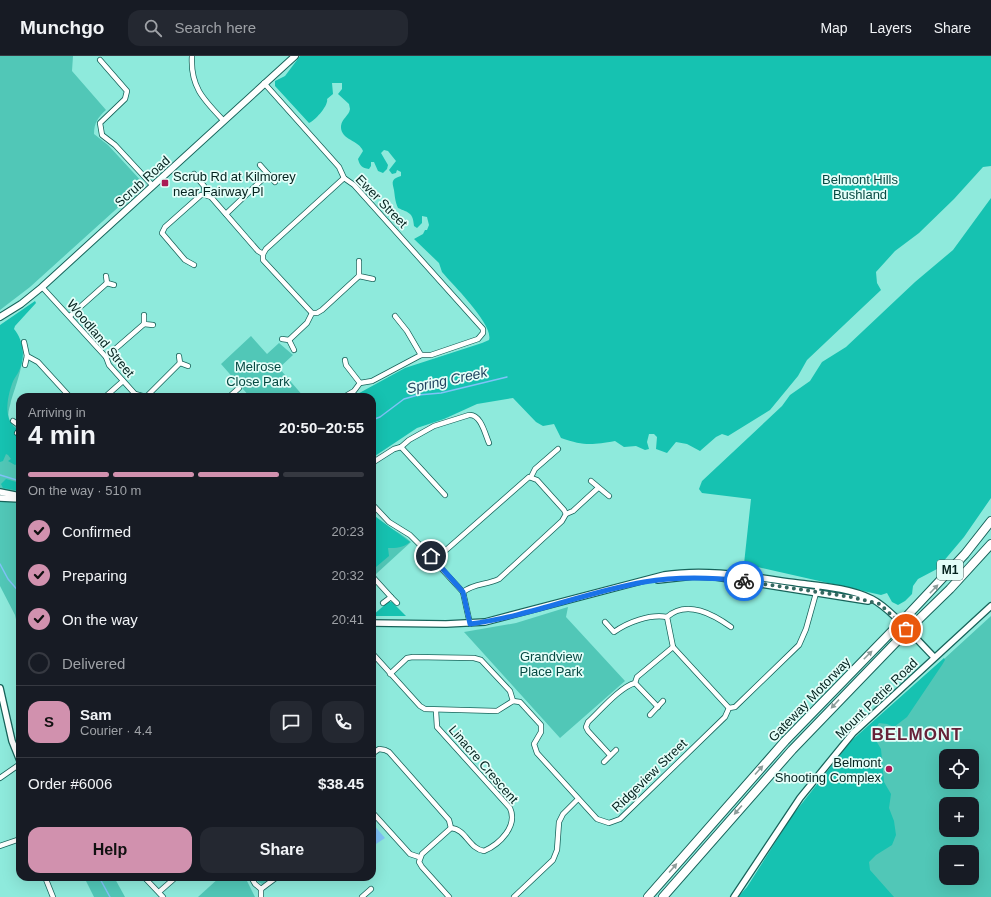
<!DOCTYPE html>
<meta charset="utf-8">
<style>
body{margin:0;font-family:Helvetica,sans-serif;background:#242831;color:#f1f3f6;height:100vh;display:flex;flex-direction:column;font-size:15px;white-space:nowrap}
*{box-sizing:border-box;margin:0}
p{font-size:13px;color:#9ea1a6}
.icon{flex:none;width:22px;height:22px;fill:none;stroke:currentColor;stroke-width:2;stroke-linecap:round;stroke-linejoin:round}
.map{position:relative;flex:1;overflow:hidden}
.sheet{position:absolute;left:16px;top:337px;width:360px;height:488px;display:flex;flex-direction:column;background:#171b24;border-radius:12px;box-shadow:0 4px 16px #0002}
.sheet>*{flex:none}
.fabs{position:absolute;left:939px;top:693px;display:grid;gap:8px}
.fabs a{display:grid;place-items:center;width:40px;height:40px;border-radius:8px;background:#171b24;box-shadow:0 4px 16px #0002;font-size:20px}
.pin{position:absolute;display:grid;place-items:center;width:34px;height:34px;color:#fff;margin:-17px;border:2px solid #fff;border-radius:50%;box-shadow:0 1px 4px #0007}
.courier{position:absolute;display:grid;place-items:center;width:40px;height:40px;margin:-20px;border:3px solid #1a73e8;border-radius:50%;background:#fff;color:#222;box-shadow:0 1px 5px #0007}
.headline em{font-style:normal;font-weight:700}
.headline div{display:flex;flex-direction:column-reverse}
.headline{display:flex;align-items:center;justify-content:space-between;height:68px;padding:0 12px}
h1{font-size:26px;font-weight:700;line-height:30px}
.bar{display:grid;grid-template-columns:repeat(4,1fr);gap:6px 4px;align-content:center;height:48px;padding:0 12px}
.bar i{height:5px;border-radius:3px;background:#363941}
.bar .current{background:#d191ae}
.bar p{grid-column:span 4}
.line{display:flex;align-items:center;gap:10px;padding:0 12px;border-top:1px solid #363941}
.line div{flex:1}
.round{display:grid;place-items:center;flex:none;width:42px;height:42px;border-radius:12px;background:#242831}
ol{padding:0 12px;list-style:none}
li{display:flex;align-items:center;gap:12px;height:44px}
li p{margin-inline-start:auto}
li .icon{padding:4px;border-radius:50%;background:#d191ae;color:#111;stroke-width:4}
li:last-child{color:#9ea1a6}
li i{width:22px;height:22px;border:2px solid #363941;border-radius:50%}
.button{display:flex;gap:8px;margin-top:auto;padding:8px 12px}
.button a{flex:1;height:46px;border-radius:12px;background:#d191ae;color:#111;font-size:16px;font-weight:700;line-height:46px;text-align:center}
.button a+a{background:#242831;color:#f1f3f6}
header{display:flex;align-items:center;gap:24px;box-sizing:border-box;height:56px;padding:0 20px;background:#171b24;border-bottom:1px solid #363941}
header strong{font-size:19px}
nav{display:flex;gap:22px;margin-inline-start:auto;font-size:14px}
.search{width:280px;height:36px;background:#242831;display:flex;align-items:center;gap:10px;box-sizing:border-box;padding:0 14px;border-radius:12px;color:#9ea1a6;font-size:15px}
.map>svg:first-child{display:block}
.green{fill:#51c7b7;fill-rule:evenodd}
.forest{fill:#16c2b1}
.water{fill:#80c3f8}
.lines{fill:none;stroke-linecap:round;stroke-linejoin:round}
.stream{stroke:#80c3f8;stroke-width:1.5}
.minor-casing{stroke:#17635a;stroke-width:6}
.tertiary-casing{stroke:#17635a;stroke-width:8}
.secondary-casing{stroke:#17635a;stroke-width:8}
.motorway-casing{stroke:#17635a;stroke-width:10}
.minor{stroke:#fff;stroke-width:4.5}
.tertiary{stroke:#fff;stroke-width:5.5}
.secondary{stroke:#fff;stroke-width:6}
.motorway{stroke:#fff;stroke-width:8}
.motorway-bridge-casing{stroke:#17635a;stroke-width:10;stroke-linecap:butt}
.motorway-bridge{stroke:#fff;stroke-width:8}
.oneway{fill:#8e9c9a}
.done{stroke:#346860;stroke-width:4;stroke-dasharray:0 7.2}
.route{stroke:#1a73e8;stroke-width:5}
.poi-dot{fill:#aa1a55;stroke:#e4fef9;stroke-width:1.5}
.labels{text-anchor:middle;stroke-width:3.5;stroke-linejoin:round;paint-order:stroke}
.shield{fill:#e4fef9;stroke:#476460;stroke-width:1}
.shield-label{font-size:12px;font-weight:bold;fill:#04221e}
.poi-label{font-size:13px;fill:#04221e;stroke:#e4fef9;text-anchor:start}
.park-label{font-size:13px;fill:#064a43;stroke:#e4fef9}
.street-label{font-size:13px;fill:#04221e;stroke:#e4fef9}
.water-label{font-size:14px;font-style:italic;fill:#204460;stroke:#e4fef9}
.district-label{font-size:17px;font-weight:bold;letter-spacing:1px;fill:#662238;stroke:#e4fef9}
</style>
<header>
<strong>Munchgo</strong>
<div class="search"><svg class="icon" aria-label="search" viewBox="0 0 24 24"><circle cx="10" cy="10" r="6"/><path d="M15 15l6 6"/></svg>Search here</div>
<nav><a>Map</a><a>Layers</a><a>Share</a></nav>
</header>
<div class="map">
<svg width="991" height="841" viewBox="0 0 991 841">
<rect width="100%" height="100%" fill="#8eeadc"/>
<g class="green">
<path d="M0 0H73L72 15 106 54C98 61 94 67 94 78L108 89 144 128 30 231 0 254Z"/>
<path d="M0 269C37 280 19 318 11 345 10 351 7 357 9 363 10 368 16 371 20 374V580L15 559 0 530Z"/>
<path d="M251 280 267 298 279 287 293 299 279 312 304 341H250L221 308Z"/>
<path d="M372 458C382 470 400 475 411 486L376 518 372 513Z"/>
<path d="M568 551 566 561 625 625 560 682 464 576 516 567Z"/>
<path d="M991 560V841H750L852 687ZM946 700H972V726H946ZM946 748H972V774H946ZM946 796H972V822H946Z"/>
<path d="M84 821H114L125 841H94Z"/>
<path d="M220 821H245L255 841H198Z"/>
<path d="M256 821H273L262 828 258 826Z"/>
</g>
<g class="forest">
<path d="M300 0H991V110L983 111 954 143 919 177 895 195 876 216 877 227 881 234 807 304 798 320 770 354 728 380 722 378 716 381 700 395 687 388 676 386 667 397 656 393 657 381 654 378H649L647 386 649 393 645 394 636 390 624 391 615 385C592 389 584 390 561 382L554 368 543 370 536 366 513 342 477 348 444 363 417 372 372 402V341H352L405 312 482 287 489 284C494 269 453 229 442 216L439 207 414 183 423 178 425 174H427L429 169 427 161 422 160V167L417 172 414 170C413 156 409 157 398 152 395 145 395 141 394 134 392 126 391 123 401 120V116L397 114 396 117 392 118 389 114 396 105 388 95 384 94 381 97 388 109 387 113 383 117 378 115 374 106H371V110L369 113C362 112 360 110 358 103L363 95C359 84 340 84 341 70 342 62 349 60 350 53L349 48 338 38 342 33V27H332L333 38 327 43C329 49 315 65 309 67L275 30V25L285 20Z"/>
<path d="M991 142V442L964 481 937 513 918 523 913 530 912 538 905 545 898 549 892 546 887 537 881 539 744 508 751 443 702 437 699 433 702 425 782 350 790 339 810 325 822 306 846 291 915 226 953 194Z"/>
<path d="M35 245 36 247 15 270 14 273C24 285 26 303 18 317 16 320 13 324 12 328 7 342 3 364 17 373V378H20V406L15 409 8 405 11 403 8 399 6 398 3 405 0 406V269Z"/>
<path d="M6 423 20 427V435L3 432 1 428Z"/>
<path d="M372 458 410 486C403 492 396 492 388 492L389 500 376 511 374 515 372 513Z"/>
<path d="M388 546H392L406 560H372Z"/>
<path d="M944 602 945 604 942 609 907 661 894 671 887 668 879 667 872 678 881 693 884 726 891 738 889 752 894 765 896 779 892 789 876 799 869 806 870 814 894 841H738L747 831 792 760 851 685Z"/>
</g>
<path class="water" d="M372 767 385 782 376 788 372 785Z"/>
<g class="lines">
<g class="stream">
<path d="M372 364 380 361 404 343 418 339 441 337 507 321"/>
<path d="M0 419 20 425"/>
<path d="M0 508 8 523 20 537"/>
<path d="M99 821 110 841"/>
</g>
<defs>
<g id="minor">
<path d="M192 0C190 31 204 44 224 65"/>
<path d="M100 4 127 35 125 43 100 67 102 79 115 89 153 130"/>
<path d="M264 27 339 111 344 122 354 129 483 273V277L478 283 431 299H421L372 325 360 327 354 335 344 341"/>
<path d="M260 109 275 126"/>
<path d="M194 118 204 130 205 139"/>
<path d="M344 122 266 193 263 198V204L312 257H317L322 254 359 220"/>
<path d="M226 158 268 118"/>
<path d="M359 205V220L373 223"/>
<path d="M194 209 185 204 162 177 165 171 201 139H205L211 141 258 195 263 198"/>
<path d="M106 220 107 227 114 229"/>
<path d="M42 231 106 301 109 309 135 338 146 341"/>
<path d="M144 259V268L153 269"/>
<path d="M70 260 107 227"/>
<path d="M395 260 407 275 421 299"/>
<path d="M282 283 289 284 294 294"/>
<path d="M289 284 307 267 312 257"/>
<path d="M24 286 27 300 25 309"/>
<path d="M27 300 38 306 70 341"/>
<path d="M179 300 180 307 188 310"/>
<path d="M106 301 144 268"/>
<path d="M345 304 346 309 360 327"/>
<path d="M105 341 123 325"/>
<path d="M146 341 180 307"/>
<path d="M229 341 239 332"/>
<path d="M13 365 20 370"/>
<path d="M17 377 20 373"/>
<path d="M401 391 445 439"/>
<path d="M372 407 394 393 401 391 409 384 434 370 469 359C481 358 485 378 489 387"/>
<path d="M531 421 535 413 558 393"/>
<path d="M591 425 609 440"/>
<path d="M372 448 389 466 410 479 428 497 437 502 439 510 463 536 470 568"/>
<path d="M566 458 573 455 598 432"/>
<path d="M437 502 529 421 537 424 564 454 566 458 562 465 499 523C487 529 474 527 463 536"/>
<path d="M372 520 391 541"/>
<path d="M383 547 391 541 397 547"/>
<path d="M605 566 614 576C628 566 650 558 667 561"/>
<path d="M372 597 420 650 425 653 497 655 513 645 520 646 541 669V676L534 688 537 697 597 763 609 767 620 763 725 661 729 652 735 651 799 589 806 573 818 530"/>
<path d="M390 618 407 602 413 601 474 602 481 604 510 635 513 645"/>
<path d="M635 627 658 651"/>
<path d="M729 652 673 591 667 561C687 543 714 559 731 571"/>
<path d="M436 655 437 671 510 752C518 770 500 788 484 795 469 793 466 773 451 772L422 798 419 806 422 811 449 841"/>
<path d="M650 659 663 645"/>
<path d="M372 698 379 693 385 694 389 696 449 764 451 772"/>
<path d="M610 699 588 675 586 671 588 666C600 655 620 631 635 627L637 621 673 591"/>
<path d="M604 706 616 694"/>
<path d="M0 722 20 708"/>
<path d="M372 756 410 798 419 801"/>
<path d="M0 790 20 783"/>
<path d="M45 821 53 841"/>
<path d="M144 821 163 841"/>
<path d="M251 821 255 828 261 833V841"/>
<path d="M261 833 277 821"/>
<path d="M159 836 176 821"/>
<path d="M362 841 371 833"/>
<path d="M514 841 553 804 557 794 559 766 563 758 578 743"/>
</g>
<g id="tertiary">
<path d="M0 436 20 440"/>
<path d="M0 442 20 443"/>
<path d="M658 524 694 520 716 521 868 545"/>
<path d="M372 567 446 568 485 566 664 519C708 512 753 521 797 527 821 530 850 532 872 543 890 552 919 586 934 601"/>
<path d="M0 632 12 685 20 705"/>
<path d="M734 841 800 742 853 677 991 550"/>
</g>
<path id="secondary" d="M0 261 21 248 42 231 295 0"/>
<g id="motorway">
<path d="M906 561 965 498 991 465"/>
<path d="M914 568 950 533 991 488"/>
<path d="M648 841 785 685 895 572"/>
<path d="M663 841 792 694 902 580"/>
</g>
</defs>
<use href="#minor" class="minor-casing"/>
<use href="#tertiary" class="tertiary-casing"/>
<use href="#secondary" class="secondary-casing"/>
<use href="#motorway" class="motorway-casing"/>
<use href="#minor" class="minor"/>
<use href="#tertiary" class="tertiary"/>
<use href="#secondary" class="secondary"/>
<use href="#motorway" class="motorway"/>
<defs>
<g id="motorway-bridge">
<path d="M895 572 906 561"/>
<path d="M902 580 914 568"/>
</g>
</defs>
<use href="#motorway-bridge" class="motorway-bridge-casing"/>
<use href="#motorway-bridge" class="motorway-bridge"/>
</g>
<defs><path id="oneway-solid" d="M-6-.8H1V-3.2L6.5 0L1 3.2V.8H-6Z"/></defs>
<g class="oneway">
<use href="#oneway-solid" transform="translate(934 533) rotate(-46)"/>
<use href="#oneway-solid" transform="translate(868 599) rotate(-45)"/>
<use href="#oneway-solid" transform="translate(835 648) rotate(133)"/>
<use href="#oneway-solid" transform="translate(759 714) rotate(-48)"/>
<use href="#oneway-solid" transform="translate(738 754) rotate(131)"/>
<use href="#oneway-solid" transform="translate(673 812) rotate(-49)"/>
</g>
<g class="lines">
<path class="done" d="M744 525 851 541 880 548 906 573"/>
<path class="route" d="M431 500 437 502 440 510 463 536 470 568C530 560 586 536 644 526 678 520 710 521 744 525"/>
</g>
<g class="poi-dot">
<rect x="161" y="123" width="8" height="8" rx="2"/>
<circle cx="889" cy="713" r="4"/>
</g>
<g class="labels">
<rect class="shield" x="937" y="504" width="26" height="20" rx="3"/>
<g class="shield-label">
<text x="950" y="518">M1</text>
</g>
<g class="poi-label">
<text x="173" y="125">Scrub Rd at Kilmorey<tspan x="173" dy="15">near Fairway Pl</tspan></text>
<text x="881" y="711" text-anchor="end">Belmont<tspan x="881" dy="15">Shooting Complex</tspan></text>
</g>
<g class="park-label">
<text x="860" y="128">Belmont Hills<tspan x="860" dy="15">Bushland</tspan></text>
<text x="258" y="315">Melrose<tspan x="258" dy="15">Close Park</tspan></text>
<text x="551" y="605">Grandview<tspan x="551" dy="15">Place Park</tspan></text>
</g>
<g class="street-label">
<text transform="translate(142 125) rotate(-42)" y="5">Scrub Road</text>
<text transform="translate(382 145) rotate(46)" y="5">Ewer Street</text>
<text transform="translate(101 282) rotate(50)" y="5">Woodland Street</text>
<text transform="translate(876 642) rotate(-44)" y="5">Mount Petrie Road</text>
<text transform="translate(809 643) rotate(-46)" y="5">Gateway Motorway</text>
<text transform="translate(484 708) rotate(49)" y="5">Linacre Crescent</text>
<text transform="translate(649 719) rotate(-44)" y="5">Ridgeview Street</text>
</g>
<g class="water-label">
<text transform="translate(447 324) rotate(-12)" y="5">Spring Creek</text>
</g>
<g class="district-label">
<text x="917" y="684">BELMONT</text>
</g>
</g>
</svg>
<div class="fabs">
<a><svg class="icon" aria-label="locate" viewBox="0 0 24 24"><circle cx="12" cy="12" r="6"/><path d="M12 2v4M12 18v4M2 12h4M18 12h4"/></svg></a>
<a>+</a>
<a>−</a>
</div>
<div class="pin" style="left:906px;top:573px;background:#ea580c"><svg class="icon" aria-label="bag" viewBox="0 0 24 24"><path d="M5 8h14l-1 12H6zM9 8a3 3 0 0 1 6 0"/></svg></div>
<div class="pin" style="left:431px;top:500px;background:#1f2937"><svg class="icon" aria-label="home" viewBox="0 0 24 24"><path d="M3 11l9-7 9 7M6 9v11h12V9"/></svg></div>
<div class="courier" style="left:744px;top:525px"><svg class="icon" aria-label="bike" viewBox="0 0 24 24"><circle cx="6" cy="16" r="4"/><circle cx="18" cy="16" r="4"/><path d="M6 16l4-8h5l3 8M10 8l3 8H6M13 5h3"/></svg></div>
<section class="sheet">
<div class="headline"><div><h1>4 min</h1><p>Arriving in</p></div><em>20:50–20:55</em></div>
<div class="bar"><i class="current"></i><i class="current"></i><i class="current"></i><i></i><p>On the way · 510 m</p></div>
<ol>
<li><svg class="icon" aria-label="check" viewBox="0 0 24 24"><path d="M5 12l5 5 9-10"/></svg>Confirmed<p>20:23</p></li>
<li><svg class="icon" aria-label="check" viewBox="0 0 24 24"><path d="M5 12l5 5 9-10"/></svg>Preparing<p>20:32</p></li>
<li><svg class="icon" aria-label="check" viewBox="0 0 24 24"><path d="M5 12l5 5 9-10"/></svg>On the way<p>20:41</p></li>
<li><i></i>Delivered</li>
</ol>
<div class="line" style="height:72px"><b class="round" style="background:#d191ae;color:#111">S</b><div><b>Sam</b><p>Courier · 4.4</p></div><a class="round"><svg class="icon" aria-label="chat" viewBox="0 0 24 24"><path d="M4 5h16v11H9l-5 4z"/></svg></a><a class="round"><svg class="icon" aria-label="phone" viewBox="0 0 24 24"><path d="M5 4h4l2 5-3 2q2 4 5 5l2-3 5 2v4C11 20 4 13 5 4z"/></svg></a></div>
<div class="line" style="height:52px"><div>Order #6006</div><b>$38.45</b></div>
<div class="button"><a>Help</a><a>Share</a></div>
</section>
</div>
